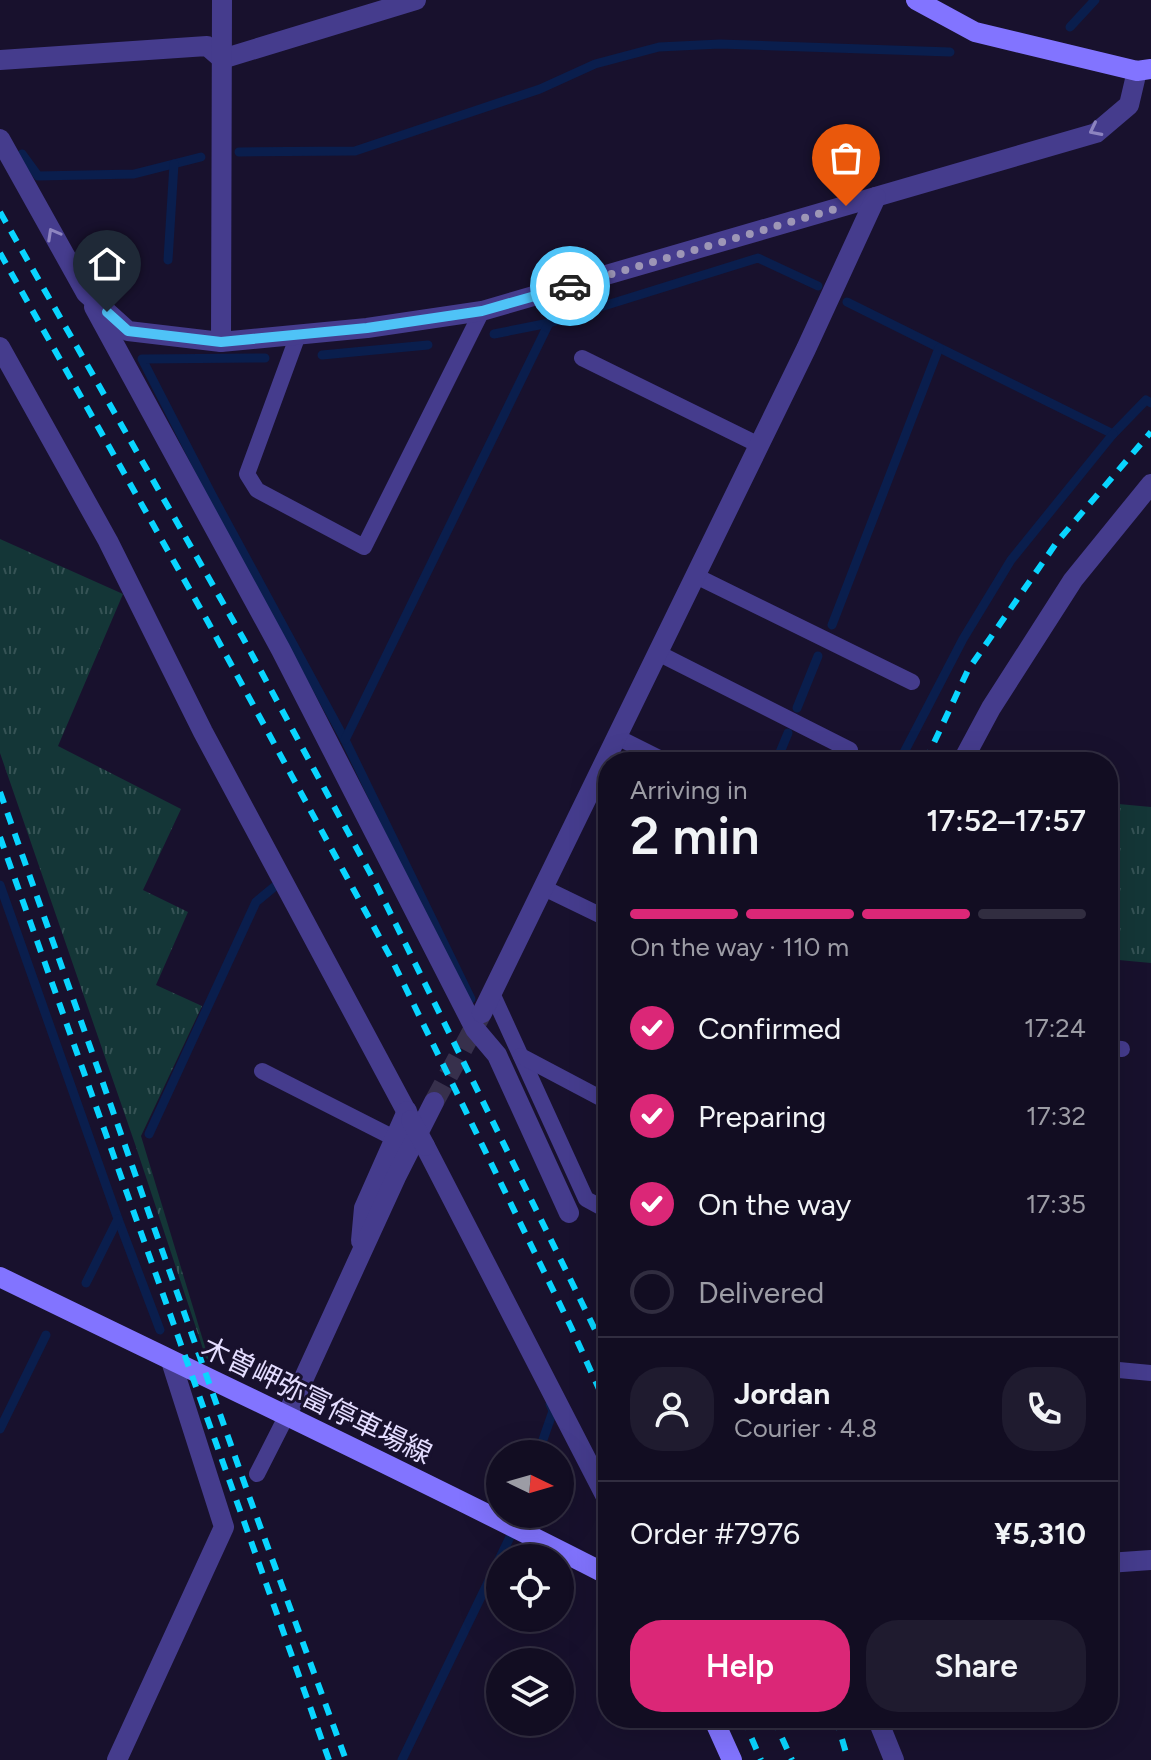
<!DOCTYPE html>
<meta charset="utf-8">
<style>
body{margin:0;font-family:Figtree,"Noto Sans JP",sans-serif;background:#1f1b2f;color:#f1f3f6;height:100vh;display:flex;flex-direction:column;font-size:30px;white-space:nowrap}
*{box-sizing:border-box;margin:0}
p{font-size:26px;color:#9c9ca5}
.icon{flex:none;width:44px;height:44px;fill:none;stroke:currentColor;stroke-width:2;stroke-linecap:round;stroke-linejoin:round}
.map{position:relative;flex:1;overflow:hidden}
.sheet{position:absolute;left:598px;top:752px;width:520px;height:976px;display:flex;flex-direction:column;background:#120d22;border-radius:32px;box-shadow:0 8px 32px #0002,0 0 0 2px #312d40}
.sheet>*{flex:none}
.needle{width:52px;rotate:95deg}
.controls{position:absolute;left:486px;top:1440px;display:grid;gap:16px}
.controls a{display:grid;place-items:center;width:88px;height:88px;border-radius:50%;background:#120d22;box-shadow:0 8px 32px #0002,0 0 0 2px #312d40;font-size:40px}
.pin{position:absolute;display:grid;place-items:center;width:68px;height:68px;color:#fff;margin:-82px -34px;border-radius:50% 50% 50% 0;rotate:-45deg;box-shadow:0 0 8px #0007}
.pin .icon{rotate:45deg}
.courier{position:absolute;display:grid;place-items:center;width:80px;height:80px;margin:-40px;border:6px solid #4fc3f7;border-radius:50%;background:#fff;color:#222;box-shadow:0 2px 10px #0007}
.headline em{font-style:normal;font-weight:600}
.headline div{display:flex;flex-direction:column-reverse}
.headline{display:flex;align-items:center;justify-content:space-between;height:136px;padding:0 32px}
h1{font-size:52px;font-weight:600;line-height:60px}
.bar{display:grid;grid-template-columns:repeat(4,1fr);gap:12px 8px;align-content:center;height:96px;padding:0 32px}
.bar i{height:10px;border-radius:6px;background:#312d40}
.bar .selected{background:#db2777}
.bar p{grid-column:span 4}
.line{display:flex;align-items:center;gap:20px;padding:0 32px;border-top:2px solid #312d40}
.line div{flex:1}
.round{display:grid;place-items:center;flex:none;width:84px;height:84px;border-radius:32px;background:#1f1b2f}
ol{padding:0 32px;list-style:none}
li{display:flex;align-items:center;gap:24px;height:88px}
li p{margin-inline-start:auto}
li .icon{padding:8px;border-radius:50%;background:#db2777;color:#fff;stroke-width:4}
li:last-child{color:#9c9ca5}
li i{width:44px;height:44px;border:4px solid #312d40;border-radius:50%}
.cta{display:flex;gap:16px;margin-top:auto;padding:16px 32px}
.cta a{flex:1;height:92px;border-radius:32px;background:#db2777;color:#fff;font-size:32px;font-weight:600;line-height:92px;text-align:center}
.cta a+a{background:#1f1b2f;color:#f1f3f6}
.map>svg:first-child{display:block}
.grass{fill:url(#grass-tufts)}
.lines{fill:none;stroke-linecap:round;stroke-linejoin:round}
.stream{stroke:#0a1e4d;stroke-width:9}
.minor-tunnel{stroke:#37304c;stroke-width:20;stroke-dasharray:20 10;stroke-linecap:butt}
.service{stroke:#453c8d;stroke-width:16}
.minor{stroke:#453c8d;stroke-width:20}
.secondary{stroke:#8274ff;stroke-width:20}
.rail{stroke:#09d5ff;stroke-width:6;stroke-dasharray:12 10;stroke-linecap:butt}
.minor-bridge{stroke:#453c8d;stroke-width:20}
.oneway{stroke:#8d84c0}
.done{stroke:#9d96b6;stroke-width:8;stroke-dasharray:0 14.4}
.route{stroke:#4fc3f7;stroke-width:10}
.labels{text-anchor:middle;stroke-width:6;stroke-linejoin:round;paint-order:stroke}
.street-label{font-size:28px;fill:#e4ddff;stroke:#18112d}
</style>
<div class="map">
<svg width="1151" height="1760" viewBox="0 0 1151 1760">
<defs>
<pattern id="grass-tufts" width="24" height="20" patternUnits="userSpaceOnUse" patternTransform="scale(2)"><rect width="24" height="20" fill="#143637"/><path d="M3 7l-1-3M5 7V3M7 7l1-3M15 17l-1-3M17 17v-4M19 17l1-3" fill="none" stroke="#365355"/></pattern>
</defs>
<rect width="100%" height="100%" fill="#18112d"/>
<g class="grass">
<path d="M0 539 123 594 58 746 181 809 143 890 188 912 156 985 202 1006 141 1136 209 1360 206 1358 135 1144 0 753Z"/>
<path d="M1108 803 1151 807V963L1108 959Z"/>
</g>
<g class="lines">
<g class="stream">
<path d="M1070 27 1095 0"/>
<path d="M239 152 355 151 540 89 595 64 659 47 720 44 950 52"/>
<path d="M22 154 38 176 134 174 201 157"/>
<path d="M168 260 174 164"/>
<path d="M847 302 1113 434 1146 400 1151 403"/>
<path d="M494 334 549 323 758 258 818 286"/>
<path d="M322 355 428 345"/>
<path d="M265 358 142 359 213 497 345 740 471 999"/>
<path d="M832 625 939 348"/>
<path d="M797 708 818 656"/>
<path d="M345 740 549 323"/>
<path d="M776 762 788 733"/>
<path d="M899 762 963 639 1011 560 1113 434"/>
<path d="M0 885 118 1219 160 1330"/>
<path d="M149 1134 256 902 274 887"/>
<path d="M86 1283 118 1219"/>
<path d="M0 1429 46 1335"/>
<path d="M538 1454 553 1411 550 1404"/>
<path d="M402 1760 510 1537"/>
</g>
<path class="minor-tunnel" d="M434 1102 482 1013"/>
<g class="service">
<path d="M298 335 247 474 257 490 364 547 482 311"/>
<path d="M582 358 759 445"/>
<path d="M696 576 912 682"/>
<path d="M658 653 850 750"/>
<path d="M617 737 667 762"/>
<path d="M544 888 608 919"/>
<path d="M492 993 586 1199 608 1211"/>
<path d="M1108 1048 1122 1049"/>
<path d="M521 1056 608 1102"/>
<path d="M262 1071 394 1138"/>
<path d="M1108 1369 1151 1373"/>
<path d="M257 1474 287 1415"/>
</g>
<g class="minor">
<path d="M222 59 416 0"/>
<path d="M0 60 207 46 222 59"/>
<path d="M0 139 86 293 128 331 221 342 367 328 482 311 1096 133 1129 105 1137 71"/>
<path d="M94 307 281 650 475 1029 497 1055 569 1213"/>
<path d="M221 342 222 0"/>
<path d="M0 347 108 541 203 732 411 1120"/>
<path d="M962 762 991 708 1073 580 1151 484"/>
<path d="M482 1013 806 349 876 197"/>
<path d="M425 1146 608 1501"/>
<path d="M361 1241 364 1208 407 1111"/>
<path d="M287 1415 396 1177 434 1102"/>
<path d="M1108 1563 1151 1560"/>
<path d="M877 1718 894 1760"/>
<path d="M117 1760 224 1527 171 1361"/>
</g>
<g class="secondary">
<path d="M916 0 975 32 1137 71 1151 69"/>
<path d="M0 1277C203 1376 407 1472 608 1575"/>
<path d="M713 1718 732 1760"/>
</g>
<g class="rail">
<path d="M0 212 243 638 376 884 608 1356"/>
<path d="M0 253 208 622 393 962 571 1327 608 1409"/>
<path d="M925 762 968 670 1057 542 1151 432"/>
<path d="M0 792 249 1496 346 1760"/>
<path d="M0 837 329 1760"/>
<path d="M743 1718 761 1760"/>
<path d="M773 1718 792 1760"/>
<path d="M836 1718 848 1760"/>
</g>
<path class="minor-bridge" d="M411 1120 425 1146"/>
</g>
<defs><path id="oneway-chevron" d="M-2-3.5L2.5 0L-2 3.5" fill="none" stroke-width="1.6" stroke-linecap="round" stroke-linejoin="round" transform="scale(2)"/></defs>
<g class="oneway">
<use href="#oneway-chevron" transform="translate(1095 130) rotate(153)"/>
<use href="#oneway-chevron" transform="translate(53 234) rotate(-119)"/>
</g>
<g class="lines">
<path class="done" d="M570 286 846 206"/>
<path class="route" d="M107 312 128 331 221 342 367 328 482 311 570 286"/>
</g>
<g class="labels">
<g class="street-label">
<text transform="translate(317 1400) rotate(26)" y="10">木曽岬弥富停車場線</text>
</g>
</g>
</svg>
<div class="controls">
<a><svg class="needle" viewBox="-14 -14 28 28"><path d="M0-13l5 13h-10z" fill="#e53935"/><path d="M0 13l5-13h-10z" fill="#9c9ca5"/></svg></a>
<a><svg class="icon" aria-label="locate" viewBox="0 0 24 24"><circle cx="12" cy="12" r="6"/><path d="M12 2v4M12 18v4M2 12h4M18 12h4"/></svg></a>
<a><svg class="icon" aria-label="layers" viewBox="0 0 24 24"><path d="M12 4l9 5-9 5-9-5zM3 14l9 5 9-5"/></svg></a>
</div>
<div class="pin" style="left:846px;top:206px;background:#ea580c"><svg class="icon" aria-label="bag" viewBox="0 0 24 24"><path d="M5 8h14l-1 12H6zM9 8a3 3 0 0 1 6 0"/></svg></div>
<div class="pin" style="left:107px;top:312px;background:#1f2937"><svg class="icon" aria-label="home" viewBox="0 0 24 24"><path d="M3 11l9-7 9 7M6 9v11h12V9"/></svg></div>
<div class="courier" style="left:570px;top:286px"><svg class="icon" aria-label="car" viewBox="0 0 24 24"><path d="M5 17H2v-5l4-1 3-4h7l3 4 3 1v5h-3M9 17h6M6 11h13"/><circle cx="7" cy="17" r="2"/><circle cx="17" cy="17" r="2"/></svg></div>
<section class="sheet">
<div class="headline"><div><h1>2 min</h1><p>Arriving in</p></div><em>17:52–17:57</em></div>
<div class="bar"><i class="selected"></i><i class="selected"></i><i class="selected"></i><i></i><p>On the way · 110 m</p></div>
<ol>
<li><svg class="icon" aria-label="check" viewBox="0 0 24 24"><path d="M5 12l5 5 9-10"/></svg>Confirmed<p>17:24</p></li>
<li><svg class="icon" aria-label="check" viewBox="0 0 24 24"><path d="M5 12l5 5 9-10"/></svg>Preparing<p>17:32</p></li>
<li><svg class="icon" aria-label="check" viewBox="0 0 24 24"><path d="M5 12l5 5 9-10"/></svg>On the way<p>17:35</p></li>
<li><i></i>Delivered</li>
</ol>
<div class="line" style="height:144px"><a class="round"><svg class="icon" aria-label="person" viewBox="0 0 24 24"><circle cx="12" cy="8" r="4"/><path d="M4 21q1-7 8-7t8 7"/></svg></a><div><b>Jordan</b><p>Courier · 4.8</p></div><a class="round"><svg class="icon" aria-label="phone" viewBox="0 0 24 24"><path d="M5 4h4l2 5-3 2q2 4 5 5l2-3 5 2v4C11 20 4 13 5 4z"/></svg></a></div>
<div class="line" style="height:104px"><div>Order #7976</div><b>¥5,310</b></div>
<div class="cta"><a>Help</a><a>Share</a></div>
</section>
</div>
